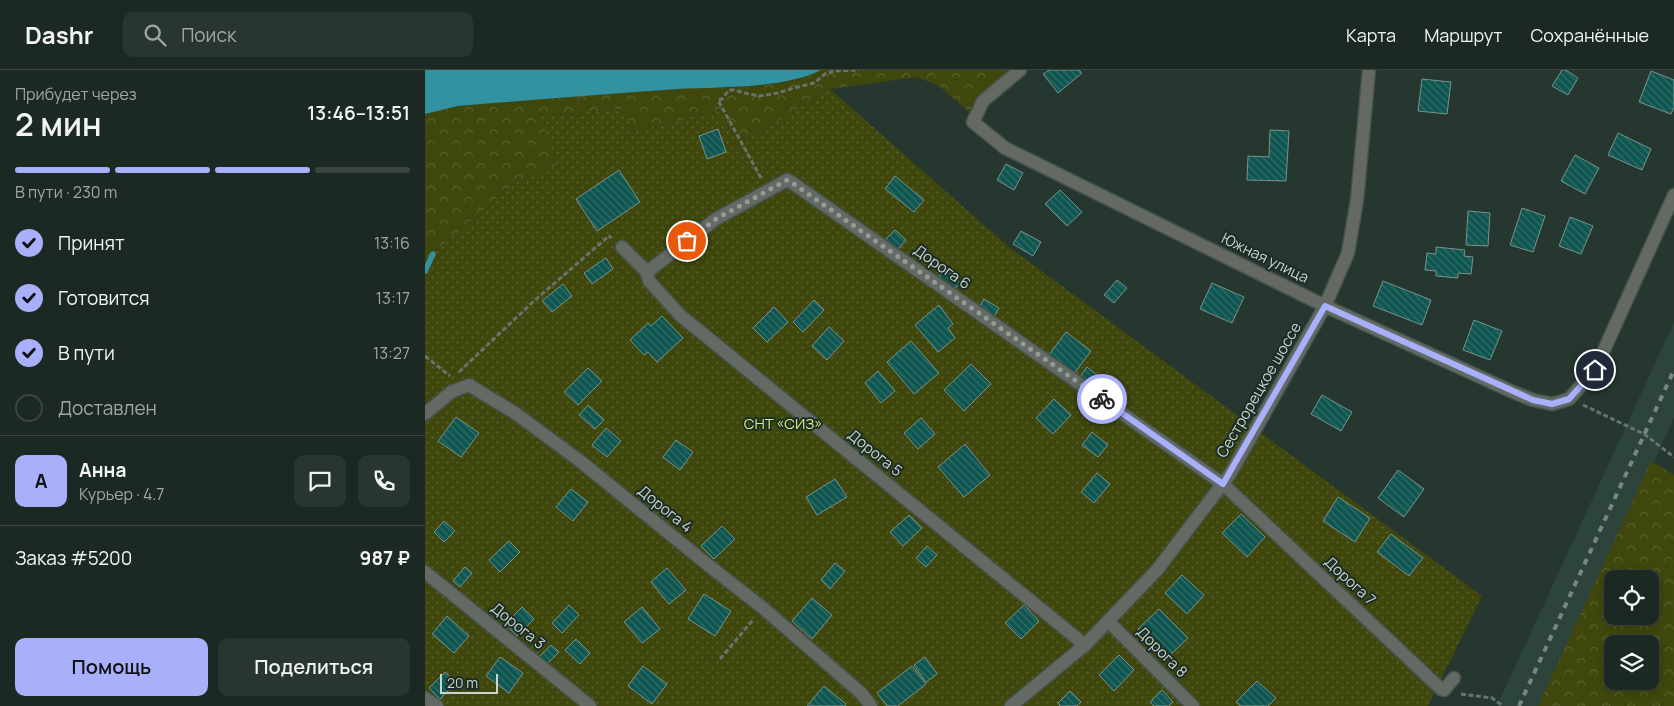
<!DOCTYPE html>
<html lang="ru">
<meta charset="utf-8">
<style>
body{margin:0;font-family:Manrope,sans-serif;background:#29352f;color:#f1f3f6;height:100vh;display:flex;flex-direction:column;font-size:19px;white-space:nowrap}
*{box-sizing:border-box;margin:0}
p{font-size:16px;color:#a0a6a5}
.icon{flex:none;width:28px;height:28px;fill:none;stroke:currentColor;stroke-width:2;stroke-linecap:round;stroke-linejoin:round}
.map{position:relative;flex:1;overflow:hidden}
.side{display:flex;flex-direction:column;background:#1c2922;width:425px}
.side>*{flex:none}
.tools{position:absolute;left:1179px;top:500px;display:grid;gap:10px}
.tools a{display:grid;place-items:center;width:55px;height:55px;border-radius:10px;background:#1c2922;box-shadow:0 2px 8px #0003,0 0 0 1px #3a4540;font-size:25px}
.scale{position:absolute;left:15px;bottom:12px;width:58px;box-sizing:border-box;padding-left:5px;border:2px solid #c9d4ce;border-top:0;font-size:14px;line-height:18px;white-space:nowrap;color:#c9d4ce;-webkit-text-stroke:4px #1c2d25;paint-order:stroke}
.pin{position:absolute;display:grid;place-items:center;width:42px;height:42px;color:#fff;margin:-21px;border:2px solid #fff;border-radius:50%;box-shadow:0 1px 5px #0007}
.courier{position:absolute;display:grid;place-items:center;width:50px;height:50px;margin:-25px;border:4px solid #a8b0fc;border-radius:50%;background:#fff;color:#222;box-shadow:0 1px 6px #0007}
.headline em{font-style:normal;font-weight:600}
.headline div{display:flex;flex-direction:column-reverse}
.headline{display:flex;align-items:center;justify-content:space-between;height:85px;padding:0 15px}
h1{font-size:32px;font-weight:600;line-height:38px}
.bar{display:grid;grid-template-columns:repeat(4,1fr);gap:8px 5px;align-content:center;height:60px;padding:0 15px}
.bar i{height:6px;border-radius:4px;background:#3a4540}
.bar .on{background:#a8b0fc}
.bar p{grid-column:span 4}
.line{display:flex;align-items:center;gap:12px;padding:0 15px;border-top:1px solid #3a4540}
.line div{flex:1}
.round{display:grid;place-items:center;flex:none;width:52px;height:52px;border-radius:10px;background:#29352f}
ol{padding:0 15px;list-style:none}
li{display:flex;align-items:center;gap:15px;height:55px}
li p{margin-inline-start:auto}
li .icon{padding:5px;border-radius:50%;background:#a8b0fc;color:#111;stroke-width:4}
li:last-child{color:#a0a6a5}
li i{width:28px;height:28px;border:2px solid #3a4540;border-radius:50%}
.primary-button{display:flex;gap:10px;margin-top:auto;padding:10px 15px}
.primary-button a{flex:1;height:58px;border-radius:10px;background:#a8b0fc;color:#111;font-size:20px;font-weight:600;line-height:58px;text-align:center}
.primary-button a+a{background:#29352f;color:#f1f3f6}
header{display:flex;align-items:center;gap:30px;box-sizing:border-box;height:70px;padding:0 25px;background:#1c2922;border-bottom:1px solid #3a4540}
header strong{font-size:24px}
nav{display:flex;gap:28px;margin-inline-start:auto;font-size:18px}
.search{width:350px;height:45px;background:#29352f;display:flex;align-items:center;gap:12px;box-sizing:border-box;padding:0 18px;border-radius:10px;color:#a0a6a5;font-size:19px}
main{display:flex;flex:1;min-height:0}
.map>svg:first-child{display:block}
.built{fill:#2c4439}
.green{fill:url(#green-dots)}
.forest{fill:url(#forest-crowns);fill-rule:evenodd}
.water{fill:#3392a0}
.lines{fill:none;stroke-linecap:round;stroke-linejoin:round}
.stream{stroke:#3392a0;stroke-width:5.5}
.building{fill:url(#building-back-hatch);stroke:#7a928f}
.minor-casing{stroke:#43534b;stroke-width:15}
.path{stroke:#65746c;stroke-width:3;stroke-dasharray:5 2.5;stroke-linecap:butt}
.minor{stroke:#646a63;stroke-width:12}
.rail{stroke:#798780;stroke-width:4;stroke-dasharray:6 6;stroke-linecap:butt}
.done{stroke:#909d96;stroke-width:5;stroke-dasharray:0 9}
.route{stroke:#a8b0fc;stroke-width:6}
.labels{text-anchor:middle;stroke-width:4;stroke-linejoin:round;paint-order:stroke}
.street-label{font-size:15px;fill:#c9d4ce;stroke:#1c2d25}
.park-label{font-size:15px;fill:#d9ec7a;stroke:#1c2d25}
</style>
<header>
<strong>Dashr</strong>
<div class="search"><svg class="icon" aria-label="search" viewBox="0 0 24 24"><circle cx="10" cy="10" r="6"/><path d="M15 15l6 6"/></svg>Поиск</div>
<nav><a>Карта</a><a>Маршрут</a><a>Сохранённые</a></nav>
</header>
<main>
<section class="side">
<div class="headline"><div><h1>2 мин</h1><p>Прибудет через</p></div><em>13:46–13:51</em></div>
<div class="bar"><i class="on"></i><i class="on"></i><i class="on"></i><i></i><p>В пути · 230 m</p></div>
<ol>
<li><svg class="icon" aria-label="check" viewBox="0 0 24 24"><path d="M5 12l5 5 9-10"/></svg>Принят<p>13:16</p></li>
<li><svg class="icon" aria-label="check" viewBox="0 0 24 24"><path d="M5 12l5 5 9-10"/></svg>Готовится<p>13:17</p></li>
<li><svg class="icon" aria-label="check" viewBox="0 0 24 24"><path d="M5 12l5 5 9-10"/></svg>В пути<p>13:27</p></li>
<li><i></i>Доставлен</li>
</ol>
<div class="line" style="height:90px"><b class="round" style="background:#a8b0fc;color:#111">А</b><div><b>Анна</b><p>Курьер · 4.7</p></div><a class="round"><svg class="icon" aria-label="chat" viewBox="0 0 24 24"><path d="M4 5h16v11H9l-5 4z"/></svg></a><a class="round"><svg class="icon" aria-label="phone" viewBox="0 0 24 24"><path d="M5 4h4l2 5-3 2q2 4 5 5l2-3 5 2v4C11 20 4 13 5 4z"/></svg></a></div>
<div class="line" style="height:65px"><div>Заказ #5200</div><b>987 ₽</b></div>
<div class="primary-button"><a>Помощь</a><a>Поделиться</a></div>
</section>
<div class="map">
<svg width="1249" height="636" viewBox="0 0 1249 636">
<defs>
<pattern id="green-dots" width="8" height="8" patternUnits="userSpaceOnUse" patternTransform="scale(1.25)"><rect width="8" height="8" fill="#3f470d"/><path d="M2 2h.1M6 6h.1" fill="none" stroke="#59612f" stroke-width="1.8" stroke-linecap="round"/></pattern>
<pattern id="forest-crowns" width="20" height="18" patternUnits="userSpaceOnUse" patternTransform="scale(1.25)"><rect width="20" height="18" fill="#3f470d"/><path d="M2 6a3 3 0 1 1 6 0M12 15a3 3 0 1 1 6 0" fill="none" stroke="#59612f"/></pattern>
<pattern id="building-back-hatch" width="6" height="6" patternUnits="userSpaceOnUse" patternTransform="scale(1.25)"><rect width="6" height="6" fill="#0f5650"/><path d="M-1 5l2 2M0 0l6 6M5-1l2 2" fill="none" stroke="#316d68"/></pattern>
</defs>
<rect width="100%" height="100%" fill="#25372e"/>
<path class="built" d="M1249 252V348L1222 407 1116 636H1072Z"/>
<path class="green" d="M405 19 584 177 1057 526 1003 636H0V201L8 184 90 113 131 96 115 46 199 39 208 62 295 40 313 75Z"/>
<g class="forest">
<path d="M396 0H595L550 47 514 16 492 7 405 19 313 75 295 40 208 62 199 39 116 46 131 96 90 113 8 184 0 201V44L33 36C106 30 180 24 253 19 296 17 357 20 396 0Z"/>
<path d="M1226 391 1249 405V636H1113ZM1188 509H1225V546H1188ZM1188 574H1225V611H1188Z"/>
</g>
<path class="water" d="M0 0H396C358 19 295 17 253 19 180 24 107 30 33 36L0 44Z"/>
<g class="lines">
<path class="stream" d="M0 201 8 184"/>
</g>
<g class="building">
<path d="M624 0H654L657 3 633 23 618 4Z"/>
<path d="M1137 0H1141L1153 8 1143 25 1127 16Z"/>
<path d="M1226 1 1249 10V37L1246 44 1214 32Z"/>
<path d="M997 9 1026 12 1022 44 993 41Z"/>
<path d="M293 59 301 82 282 89 274 66Z"/>
<path d="M845 60 864 61 861 111 822 110 823 86 844 87Z"/>
<path d="M1193 63 1226 79 1217 100 1183 85Z"/>
<path d="M1150 85 1174 98 1160 124 1136 111Z"/>
<path d="M581 94 598 103 589 120 572 110Z"/>
<path d="M194 100 215 132 172 161 151 129Z"/>
<path d="M470 106 499 130 489 142 460 119Z"/>
<path d="M635 120 657 142 642 156 620 134Z"/>
<path d="M1097 138 1120 146 1108 182 1085 175Z"/>
<path d="M1043 141 1065 143 1063 176 1041 175Z"/>
<path d="M1145 147 1168 156 1156 184 1134 176Z"/>
<path d="M470 160 481 170 471 182 459 171Z"/>
<path d="M596 161 616 172 608 186 588 174Z"/>
<path d="M1011 177 1040 180 1039 186 1048 187 1046 204 1033 203V208L1011 206V201L1000 200 1002 183 1011 184Z"/>
<path d="M181 188 188 199 167 214 159 203Z"/>
<path d="M522 199 535 214 524 223 512 208Z"/>
<path d="M692 210 702 218 689 233 679 225Z"/>
<path d="M958 211 1006 230 997 255 948 236Z"/>
<path d="M787 213 819 227 807 253 775 239Z"/>
<path d="M138 214 147 226 127 242 117 231Z"/>
<path d="M559 229 574 238 567 250 552 241Z"/>
<path d="M389 230 399 240 378 262 368 252Z"/>
<path d="M514 235 528 254 523 258 530 268 513 282 490 255Z"/>
<path d="M349 237 363 252 342 272 328 258Z"/>
<path d="M237 246 258 268 232 292 223 282 219 285 205 270 223 253 226 256Z"/>
<path d="M1049 250 1077 261 1065 290 1038 280Z"/>
<path d="M404 257 419 271 402 290 387 276Z"/>
<path d="M641 262 666 281 646 308 621 289Z"/>
<path d="M486 271 514 303 489 324 462 292Z"/>
<path d="M546 294 566 314 539 341 519 320Z"/>
<path d="M662 297 672 305 664 315 654 308Z"/>
<path d="M163 298 177 311 153 335 139 322Z"/>
<path d="M453 301 470 321 456 333 440 313Z"/>
<path d="M897 325 927 342 916 361 886 344Z"/>
<path d="M629 329 646 345 628 364 611 348Z"/>
<path d="M163 335 179 350 170 359 154 345Z"/>
<path d="M31 347 54 363 36 387 13 371Z"/>
<path d="M496 348 510 364 493 379 479 363Z"/>
<path d="M181 358 196 371 182 387 167 375Z"/>
<path d="M667 362 683 375 673 387 657 375Z"/>
<path d="M251 370 268 382 255 400 238 387Z"/>
<path d="M540 374 565 405 539 427 513 397Z"/>
<path d="M973 400 999 419 979 447 953 428Z"/>
<path d="M672 403 685 414 669 433 656 422Z"/>
<path d="M410 409 422 427 392 445 381 427Z"/>
<path d="M146 419 163 432 148 451 131 437Z"/>
<path d="M913 427 945 448 930 472 898 451Z"/>
<path d="M816 444 840 467 822 487 797 463Z"/>
<path d="M484 445 497 458 478 476 465 462Z"/>
<path d="M19 451 30 461 19 472 9 462Z"/>
<path d="M297 456 310 469 289 489 276 476Z"/>
<path d="M966 464 998 488 984 506 952 482Z"/>
<path d="M84 471 95 482 75 502 64 490Z"/>
<path d="M502 476 512 485 501 497 491 488Z"/>
<path d="M410 493 420 501 405 519 396 510Z"/>
<path d="M40 497 47 503 35 517 28 511Z"/>
<path d="M242 498 261 520 244 534 226 512Z"/>
<path d="M757 505 779 525 762 544 740 523Z"/>
<path d="M279 524 306 541 290 566 263 549Z"/>
<path d="M387 528 407 545 387 569 367 551Z"/>
<path d="M144 535 154 545 137 563 127 553Z"/>
<path d="M599 535 614 551 596 569 580 553Z"/>
<path d="M97 537 109 549 92 566 80 554Z"/>
<path d="M217 537 235 559 217 573 199 552Z"/>
<path d="M734 539 763 568 741 589 713 559Z"/>
<path d="M22 546 44 566 29 583 7 564Z"/>
<path d="M151 569 165 583 155 594 140 580Z"/>
<path d="M126 575 134 582 121 595 113 588Z"/>
<path d="M694 585 709 600 689 621 674 605Z"/>
<path d="M75 587 98 603 84 623 61 606Z"/>
<path d="M500 587 512 604 501 612 489 595Z"/>
<path d="M218 596 242 614 227 634 203 616Z"/>
<path d="M487 596 501 614 473 636H462L452 623Z"/>
<path d="M20 602 31 613 15 629 4 618Z"/>
<path d="M832 611 851 628 843 636H815L811 632Z"/>
<path d="M399 616 421 634 420 636H382Z"/>
<path d="M737 620 748 632 744 636H729L725 632Z"/>
<path d="M645 621 656 632 652 636H635L633 633Z"/>
</g>
<g class="lines">
<defs>
<g id="minor">
<path d="M595 0 558 31 548 52 580 78 900 236 1088 322 1108 330 1127 334 1134 332 1144 329 1170 300 1249 125"/>
<path d="M197 177 222 202"/>
<path d="M0 344 26 322 44 315 90 343 155 391 283 495 338 538 436 623 446 636"/>
<path d="M0 502 165 636"/>
<path d="M683 551 768 636"/>
<path d="M660 575 256 246 224 211 222 202 291 149 362 110 366 112 798 414 1016 619 1019 620 1029 608"/>
<path d="M0 628 12 636"/>
<path d="M586 636 660 575 732 500 805 404 900 236 923 183 932 130 944 0"/>
</g>
</defs>
<use href="#minor" class="minor-casing"/>
<g class="path">
<path d="M336 108 293 30 297 29 304 20H309L319 23 335 26 353 23 369 18 389 13 400 4 408 1 434 0"/>
<path d="M0 286 25 306"/>
<path d="M34 302 110 230 184 166 186 168"/>
<path d="M1158 335 1219 364 1249 387"/>
<path d="M295 589 328 550"/>
<path d="M1036 624 1067 628 1078 636"/>
</g>
<use href="#minor" class="minor"/>
<path class="rail" d="M1094 636 1249 300"/>
</g>
<g class="lines">
<path class="done" d="M262 171 291 149 362 110 366 112 677 329"/>
<path class="route" d="M677 329 798 414 900 236 1108 330 1127 334 1144 329 1170 300"/>
</g>
<g class="labels">
<g class="street-label">
<text transform="translate(840 188) rotate(26)" y="5">Южная улица</text>
<text transform="translate(517 197) rotate(35)" y="5">Дорога 6</text>
<text transform="translate(834 320) rotate(-60)" y="5">Сестрорецкое шоссе</text>
<text transform="translate(450 383) rotate(39)" y="5">Дорога 5</text>
<text transform="translate(240 439) rotate(39)" y="5">Дорога 4</text>
<text transform="translate(925 511) rotate(43)" y="5">Дорога 7</text>
<text transform="translate(93 556) rotate(39)" y="5">Дорога 3</text>
<text transform="translate(737 582) rotate(45)" y="5">Дорога 8</text>
</g>
<g class="park-label">
<text x="358" y="359">СНТ «СИЗ»</text>
</g>
</g>
</svg>
<div class="tools">
<a><svg class="icon" aria-label="locate" viewBox="0 0 24 24"><circle cx="12" cy="12" r="6"/><path d="M12 2v4M12 18v4M2 12h4M18 12h4"/></svg></a>
<a><svg class="icon" aria-label="layers" viewBox="0 0 24 24"><path d="M12 4l9 5-9 5-9-5zM3 14l9 5 9-5"/></svg></a>
</div>
<div class="scale">20 m</div>
<div class="pin" style="left:262px;top:171px;background:#ea580c"><svg class="icon" aria-label="bag" viewBox="0 0 24 24"><path d="M5 8h14l-1 12H6zM9 8a3 3 0 0 1 6 0"/></svg></div>
<div class="pin" style="left:1170px;top:300px;background:#1f2937"><svg class="icon" aria-label="home" viewBox="0 0 24 24"><path d="M3 11l9-7 9 7M6 9v11h12V9"/></svg></div>
<div class="courier" style="left:677px;top:329px"><svg class="icon" aria-label="bike" viewBox="0 0 24 24"><circle cx="6" cy="16" r="4"/><circle cx="18" cy="16" r="4"/><path d="M6 16l4-8h5l3 8M10 8l3 8H6M13 5h3"/></svg></div>
</div>
</main>
